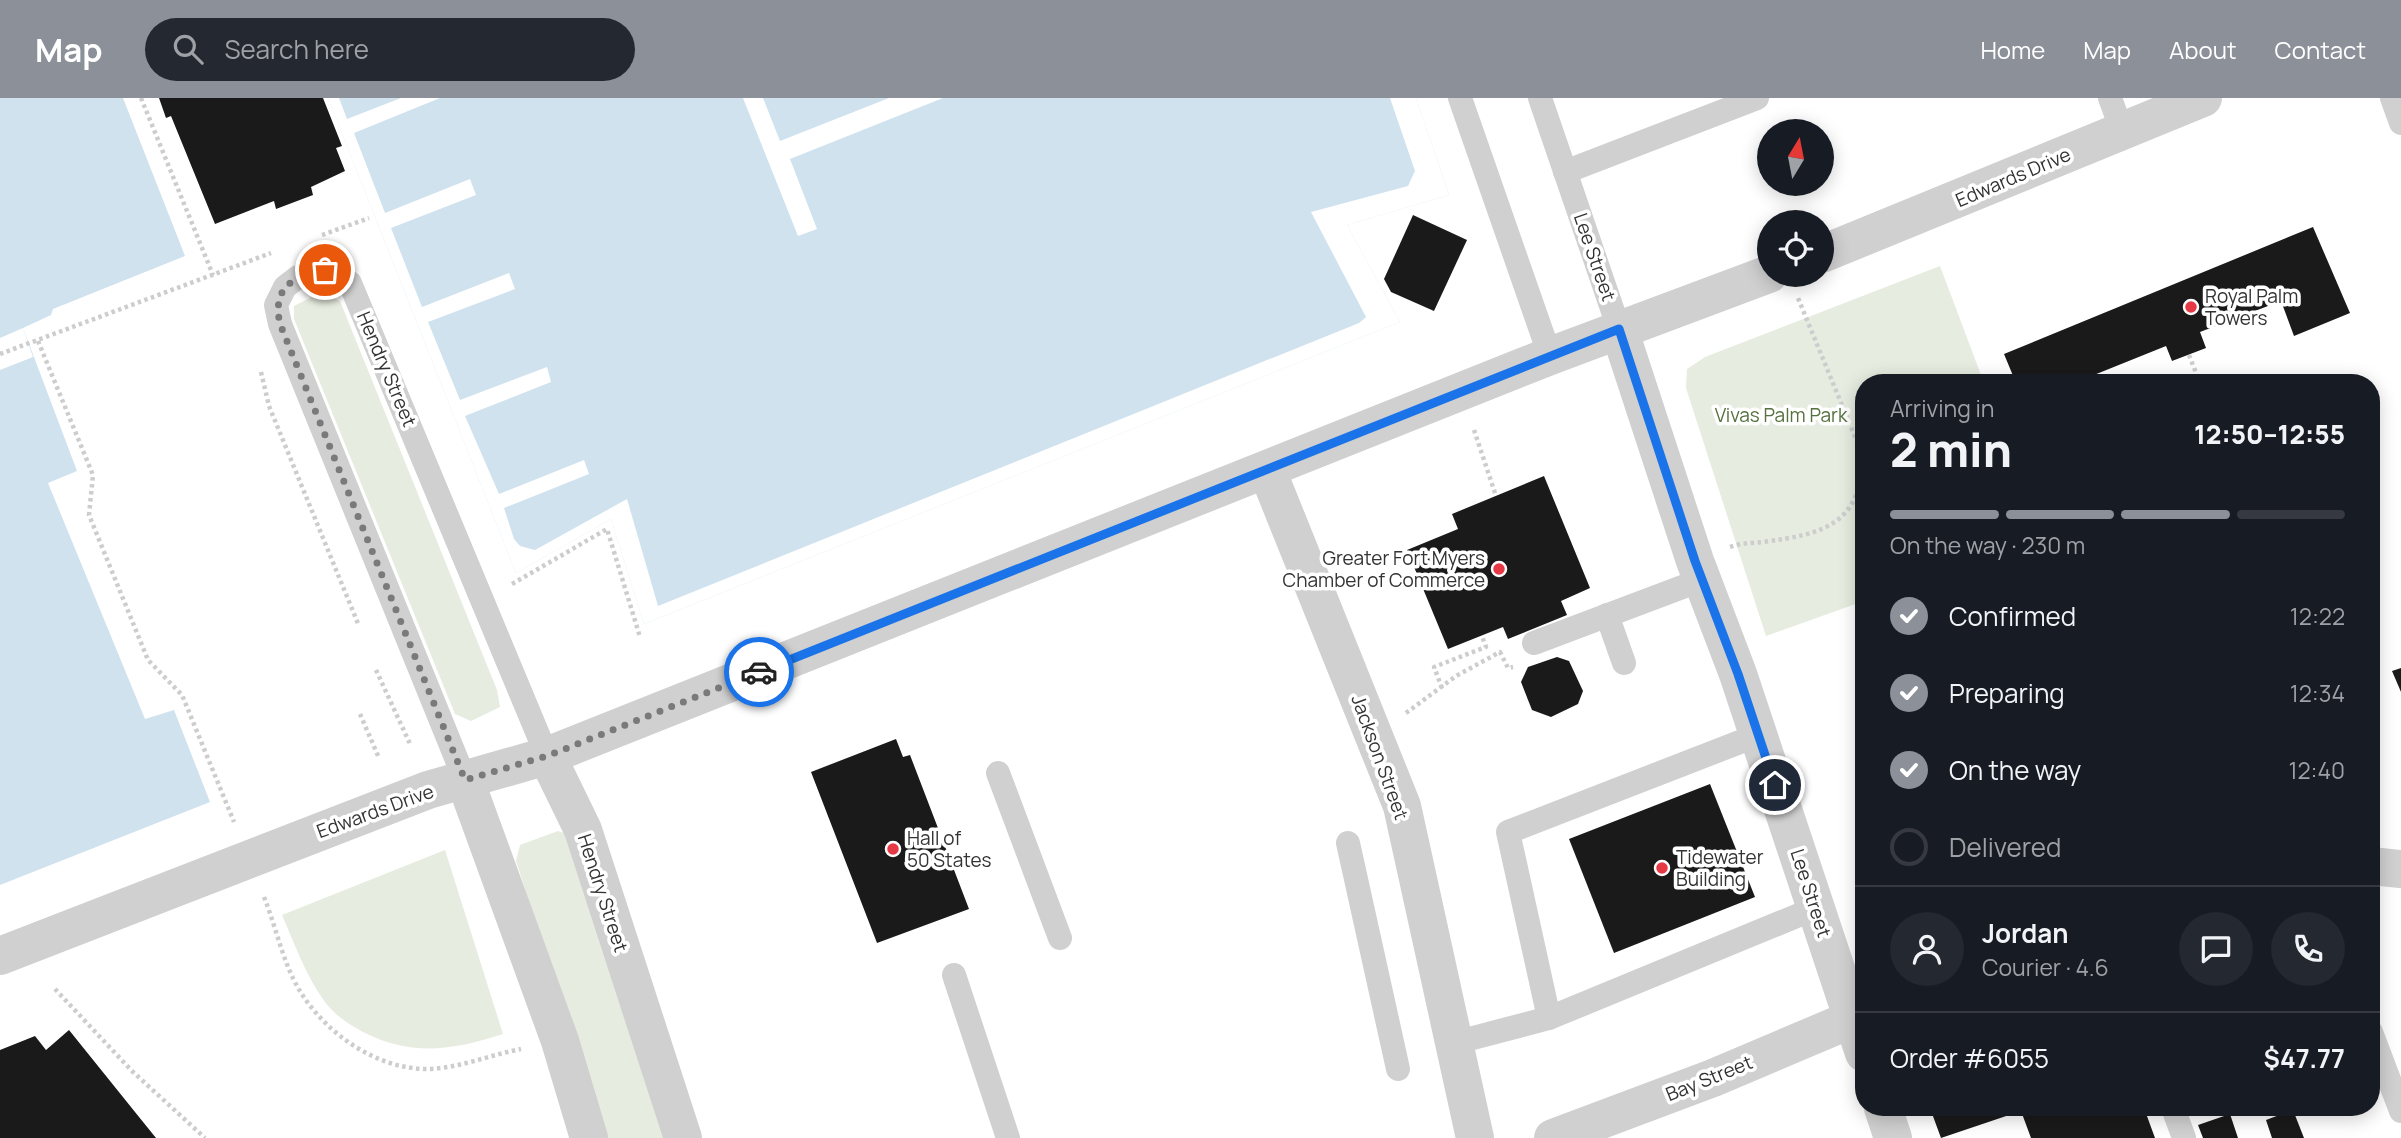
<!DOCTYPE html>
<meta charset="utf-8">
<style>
body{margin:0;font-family:Manrope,sans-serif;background:#242831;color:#f1f3f6;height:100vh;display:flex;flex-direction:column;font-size:26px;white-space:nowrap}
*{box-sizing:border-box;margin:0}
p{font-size:23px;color:#9ea1a6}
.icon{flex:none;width:38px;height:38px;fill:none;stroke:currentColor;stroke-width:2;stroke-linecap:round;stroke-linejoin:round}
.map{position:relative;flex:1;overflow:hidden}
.details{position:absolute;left:1855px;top:276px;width:525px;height:742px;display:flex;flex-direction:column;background:#171b24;border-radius:28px;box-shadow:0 4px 18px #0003}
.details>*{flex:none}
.needle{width:46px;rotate:10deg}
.fabs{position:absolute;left:1757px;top:21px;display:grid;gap:14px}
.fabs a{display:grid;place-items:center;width:77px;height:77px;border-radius:50%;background:#171b24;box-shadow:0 4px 18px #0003;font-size:35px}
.pin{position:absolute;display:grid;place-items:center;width:60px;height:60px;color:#fff;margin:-30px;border:4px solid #fff;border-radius:50%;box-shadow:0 2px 7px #0007}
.courier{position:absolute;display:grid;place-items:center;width:70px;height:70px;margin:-35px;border:5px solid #1a73e8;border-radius:50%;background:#fff;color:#222;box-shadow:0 2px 9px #0007}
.head em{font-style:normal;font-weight:800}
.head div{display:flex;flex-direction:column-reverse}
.head{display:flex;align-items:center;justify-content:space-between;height:119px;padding:0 35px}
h1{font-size:46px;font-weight:800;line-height:52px}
.bar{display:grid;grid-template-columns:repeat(4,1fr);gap:10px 7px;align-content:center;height:84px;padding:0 35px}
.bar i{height:9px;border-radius:5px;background:#363941}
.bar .current{background:#8c9099}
.bar p{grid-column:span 4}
.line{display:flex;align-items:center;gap:18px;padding:0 35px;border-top:2px solid #363941}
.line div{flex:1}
.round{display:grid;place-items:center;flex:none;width:74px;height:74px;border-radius:37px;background:#242831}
ol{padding:0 35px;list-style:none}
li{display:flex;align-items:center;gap:21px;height:77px}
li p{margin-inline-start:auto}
li .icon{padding:7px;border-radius:50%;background:#8c9099;color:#fff;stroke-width:4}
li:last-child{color:#9ea1a6}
li i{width:38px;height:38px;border:4px solid #363941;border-radius:50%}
header{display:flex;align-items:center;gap:42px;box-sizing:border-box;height:98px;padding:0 35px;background:#8c9099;color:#fff}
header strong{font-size:33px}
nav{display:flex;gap:38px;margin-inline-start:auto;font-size:24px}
.search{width:490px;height:63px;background:#242831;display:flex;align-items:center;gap:18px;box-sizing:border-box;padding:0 24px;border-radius:38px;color:#9ea1a6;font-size:26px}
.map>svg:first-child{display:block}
.green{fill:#e6ecdf}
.water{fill:#cfe2ee}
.pier{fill:#fff}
.building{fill:#1a1a1a}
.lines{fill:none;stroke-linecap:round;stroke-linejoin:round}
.path{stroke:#cdcdcd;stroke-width:4.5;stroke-dasharray:3.5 3.5;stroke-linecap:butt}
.lane{stroke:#d0d0d0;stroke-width:24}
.street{stroke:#d0d0d0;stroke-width:38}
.done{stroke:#7a7a7a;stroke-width:7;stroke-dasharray:0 12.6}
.route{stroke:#1a73e8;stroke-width:9}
.poi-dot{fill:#e63946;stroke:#fff;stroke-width:2.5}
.labels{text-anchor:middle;stroke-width:7;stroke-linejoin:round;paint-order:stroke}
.street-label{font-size:19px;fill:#333;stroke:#fff}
.poi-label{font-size:19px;fill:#333;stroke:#fff;text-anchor:start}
.park-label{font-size:19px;fill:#56703f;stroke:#fff}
</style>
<header>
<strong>Map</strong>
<div class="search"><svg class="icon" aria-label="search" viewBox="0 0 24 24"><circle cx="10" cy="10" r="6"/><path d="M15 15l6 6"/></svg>Search here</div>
<nav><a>Home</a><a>Map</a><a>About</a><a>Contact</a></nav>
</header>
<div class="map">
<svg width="2401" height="1040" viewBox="0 0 2401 1040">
<rect width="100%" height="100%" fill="#fff"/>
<g class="green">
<path d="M1940 168 1984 285H1864V503L1766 538 1686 290 1687 271 1705 259Z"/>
<path d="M322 194 340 203 497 592 500 609 471 623 455 616 294 221V208Z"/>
<path d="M558 733 569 737 667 1040H605L516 763 520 747Z"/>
<path d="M445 752 503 936C454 952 411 959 363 934 348 926 335 917 325 904 306 878 295 847 282 817Z"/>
</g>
<g class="water">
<path d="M0 0H123L185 158 53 211 51 217 23 230 77 373 48 385 145 621 174 612 210 704 0 787Z"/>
<path d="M328 0H1416L1449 97 1347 127 1400 224 644 526 611 421 516 475Z"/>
</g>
<g class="pier">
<path d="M328 0H339L347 21 401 0H440L354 35 385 115 470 81 476 97 391 130 422 209 509 175 515 191 428 224 460 302 547 269 551 284 465 318 499 396 584 362 589 376 504 410 514 441 520 448 535 452 627 401 658 508 1359 225 1366 219 1311 114 1408 88 1415 73 1390 0H1416L1449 97 1347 127 1400 224 644 526 611 421 516 475Z"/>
<path d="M743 0H763L780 43 889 0H943L790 61 817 131 798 138Z"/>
<path d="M23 230 33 259 0 272V240Z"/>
</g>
<g class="building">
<path d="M159 0H323L342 48 336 50 345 73 311 89 313 97 276 111 274 103 215 126 171 18 166 20Z"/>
<path d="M1413 117 1467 142 1434 213 1391 194 1384 181Z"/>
<path d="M2313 129 2350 215 2294 238 2281 203 2200 234 2206 250 2172 263 2166 248 2084 281 2086 285H2016L2004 256Z"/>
<path d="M1544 378 1590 490 1561 503 1567 517 1508 541 1503 529 1448 551 1407 452 1458 431 1452 416Z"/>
<path d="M1557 559 1569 563 1583 593 1578 606 1551 619 1532 612 1521 584 1528 569Z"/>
<path d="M2401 570V594L2392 573Z"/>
<path d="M896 641 903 659 910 657 969 811 877 845 811 674Z"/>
<path d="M1710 686 1755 799 1614 855 1569 741Z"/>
<path d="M69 932 135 1014 156 1040H0V952L35 938 46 952Z"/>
<path d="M1930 1010H2144L2155 1040H2031L2021 1013 1941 1040Z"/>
<path d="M2293 1012 2304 1040H2272L2266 1022Z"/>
<path d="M2230 1016 2238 1040H2203L2198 1027Z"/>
</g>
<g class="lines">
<g class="path">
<path d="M141 0 213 177"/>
<path d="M322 137 369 120"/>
<path d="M38 243 93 377 89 417 148 562 182 597 234 724"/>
<path d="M0 256 271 155"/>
<path d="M2189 257 2200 285"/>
<path d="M261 274 269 308 359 528"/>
<path d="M1474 332 1496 398"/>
<path d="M1730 449C1741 445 1752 445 1763 444 1824 436 1863 426 1862 356L1798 200"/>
<path d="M512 486 607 431 640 539"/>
<path d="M376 572 411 648"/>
<path d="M1442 590 1434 569 1486 549 1482 538"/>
<path d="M1406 615 1456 578 1500 554 1508 570 1513 569"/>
<path d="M360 616 379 660"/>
<path d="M264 799C274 824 280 851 291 876 314 928 373 973 431 971 462 969 490 957 521 951"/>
<path d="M55 891 132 973 205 1040"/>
</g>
<g class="lane">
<path d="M1460 0 1550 258"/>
<path d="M1540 0 1619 231"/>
<path d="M2110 0 2122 33"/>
<path d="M2392 0 2401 25"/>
<path d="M1565 74 1757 0"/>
<path d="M1607 517 1624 565"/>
<path d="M1534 545 1701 482"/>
<path d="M1758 637 1508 734 1549 920 1816 810"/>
<path d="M998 675 1060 840"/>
<path d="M465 682 280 226 276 207 285 189 298 179 325 172 350 185 547 658"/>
<path d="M1348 745 1398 971"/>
<path d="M954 877 1008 1040"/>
<path d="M2371 934 2401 1013"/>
<path d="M1454 945 1549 920"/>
<path d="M2173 1010 2184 1040"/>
</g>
<g class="street">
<path d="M1822 156 2203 0"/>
<path d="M1619 231 1695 463 1738 576 1864 955"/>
<path d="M1267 372 1402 708 1475 1040"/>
<path d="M547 658 583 732 683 1040"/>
<path d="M465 682 560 943 589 1040"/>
<path d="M2371 768 2401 771"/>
<path d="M0 858 428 692 547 658 1550 258 1769 176"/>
<path d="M1883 1010 1893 1040"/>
<path d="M1553 1040 1713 980 1864 916"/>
</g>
</g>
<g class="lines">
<path class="done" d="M325 172C292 178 272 190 280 226L465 682 547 658 759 574"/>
<path class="route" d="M759 574 1619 231 1695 463 1738 576 1775 687"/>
</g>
<g class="poi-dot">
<circle cx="2191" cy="209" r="7"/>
<circle cx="1499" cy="471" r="7"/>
<circle cx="893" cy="751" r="7"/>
<circle cx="1662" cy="770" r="7"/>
</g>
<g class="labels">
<g class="street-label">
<text transform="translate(2013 79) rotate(-23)" y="7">Edwards Drive</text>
<text transform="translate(1595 159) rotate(71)" y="7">Lee Street</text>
<text transform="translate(387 271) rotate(67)" y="7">Hendry Street</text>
<text transform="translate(1380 659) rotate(70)" y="7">Jackson Street</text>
<text transform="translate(375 713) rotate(-20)" y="7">Edwards Drive</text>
<text transform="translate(603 795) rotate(72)" y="7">Hendry Street</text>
<text transform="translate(1811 795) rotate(72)" y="7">Lee Street</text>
<text transform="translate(1709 980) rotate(-22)" y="7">Bay Street</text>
</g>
<g class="poi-label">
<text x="2205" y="205">Royal Palm<tspan x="2205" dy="22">Towers</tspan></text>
<text x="1485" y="467" text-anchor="end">Greater Fort Myers<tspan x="1485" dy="22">Chamber of Commerce</tspan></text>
<text x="907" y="747">Hall of<tspan x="907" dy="22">50 States</tspan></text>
<text x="1676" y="766">Tidewater<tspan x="1676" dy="22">Building</tspan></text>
</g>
<g class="park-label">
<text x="1781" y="324">Vivas Palm Park</text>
</g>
</g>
</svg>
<div class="fabs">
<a><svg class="needle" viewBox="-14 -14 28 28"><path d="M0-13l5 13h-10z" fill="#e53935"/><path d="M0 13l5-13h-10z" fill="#9ea1a6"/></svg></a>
<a><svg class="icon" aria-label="locate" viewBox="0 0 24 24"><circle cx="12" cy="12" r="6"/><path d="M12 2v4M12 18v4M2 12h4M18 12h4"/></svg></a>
</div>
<div class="pin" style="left:325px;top:172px;background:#ea580c"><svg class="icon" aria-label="bag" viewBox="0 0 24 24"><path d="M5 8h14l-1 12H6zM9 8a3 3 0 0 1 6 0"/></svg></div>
<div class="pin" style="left:1775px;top:687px;background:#1f2937"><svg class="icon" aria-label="home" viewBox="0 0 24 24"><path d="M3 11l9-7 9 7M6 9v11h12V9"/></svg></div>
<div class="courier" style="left:759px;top:574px"><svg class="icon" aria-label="car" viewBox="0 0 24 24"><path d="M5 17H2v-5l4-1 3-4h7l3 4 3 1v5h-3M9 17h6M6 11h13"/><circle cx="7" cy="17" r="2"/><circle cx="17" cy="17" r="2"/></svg></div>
<section class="details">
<div class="head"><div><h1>2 min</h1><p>Arriving in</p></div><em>12:50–12:55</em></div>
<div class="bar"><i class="current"></i><i class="current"></i><i class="current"></i><i></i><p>On the way · 230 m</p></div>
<ol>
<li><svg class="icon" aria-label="check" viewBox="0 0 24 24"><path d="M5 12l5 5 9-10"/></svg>Confirmed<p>12:22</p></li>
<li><svg class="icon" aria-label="check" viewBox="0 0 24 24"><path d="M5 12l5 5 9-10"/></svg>Preparing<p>12:34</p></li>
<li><svg class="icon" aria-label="check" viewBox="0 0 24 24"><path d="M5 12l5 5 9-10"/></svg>On the way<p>12:40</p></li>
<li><i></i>Delivered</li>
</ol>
<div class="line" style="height:126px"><a class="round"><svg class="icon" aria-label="person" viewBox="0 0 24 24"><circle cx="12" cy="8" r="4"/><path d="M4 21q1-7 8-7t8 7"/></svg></a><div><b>Jordan</b><p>Courier · 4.6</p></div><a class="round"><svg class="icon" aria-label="chat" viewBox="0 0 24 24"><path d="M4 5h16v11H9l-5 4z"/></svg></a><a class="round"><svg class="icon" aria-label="phone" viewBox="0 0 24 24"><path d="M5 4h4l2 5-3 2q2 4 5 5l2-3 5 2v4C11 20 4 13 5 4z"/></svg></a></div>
<div class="line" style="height:91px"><div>Order #6055</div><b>$47.77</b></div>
</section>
</div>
